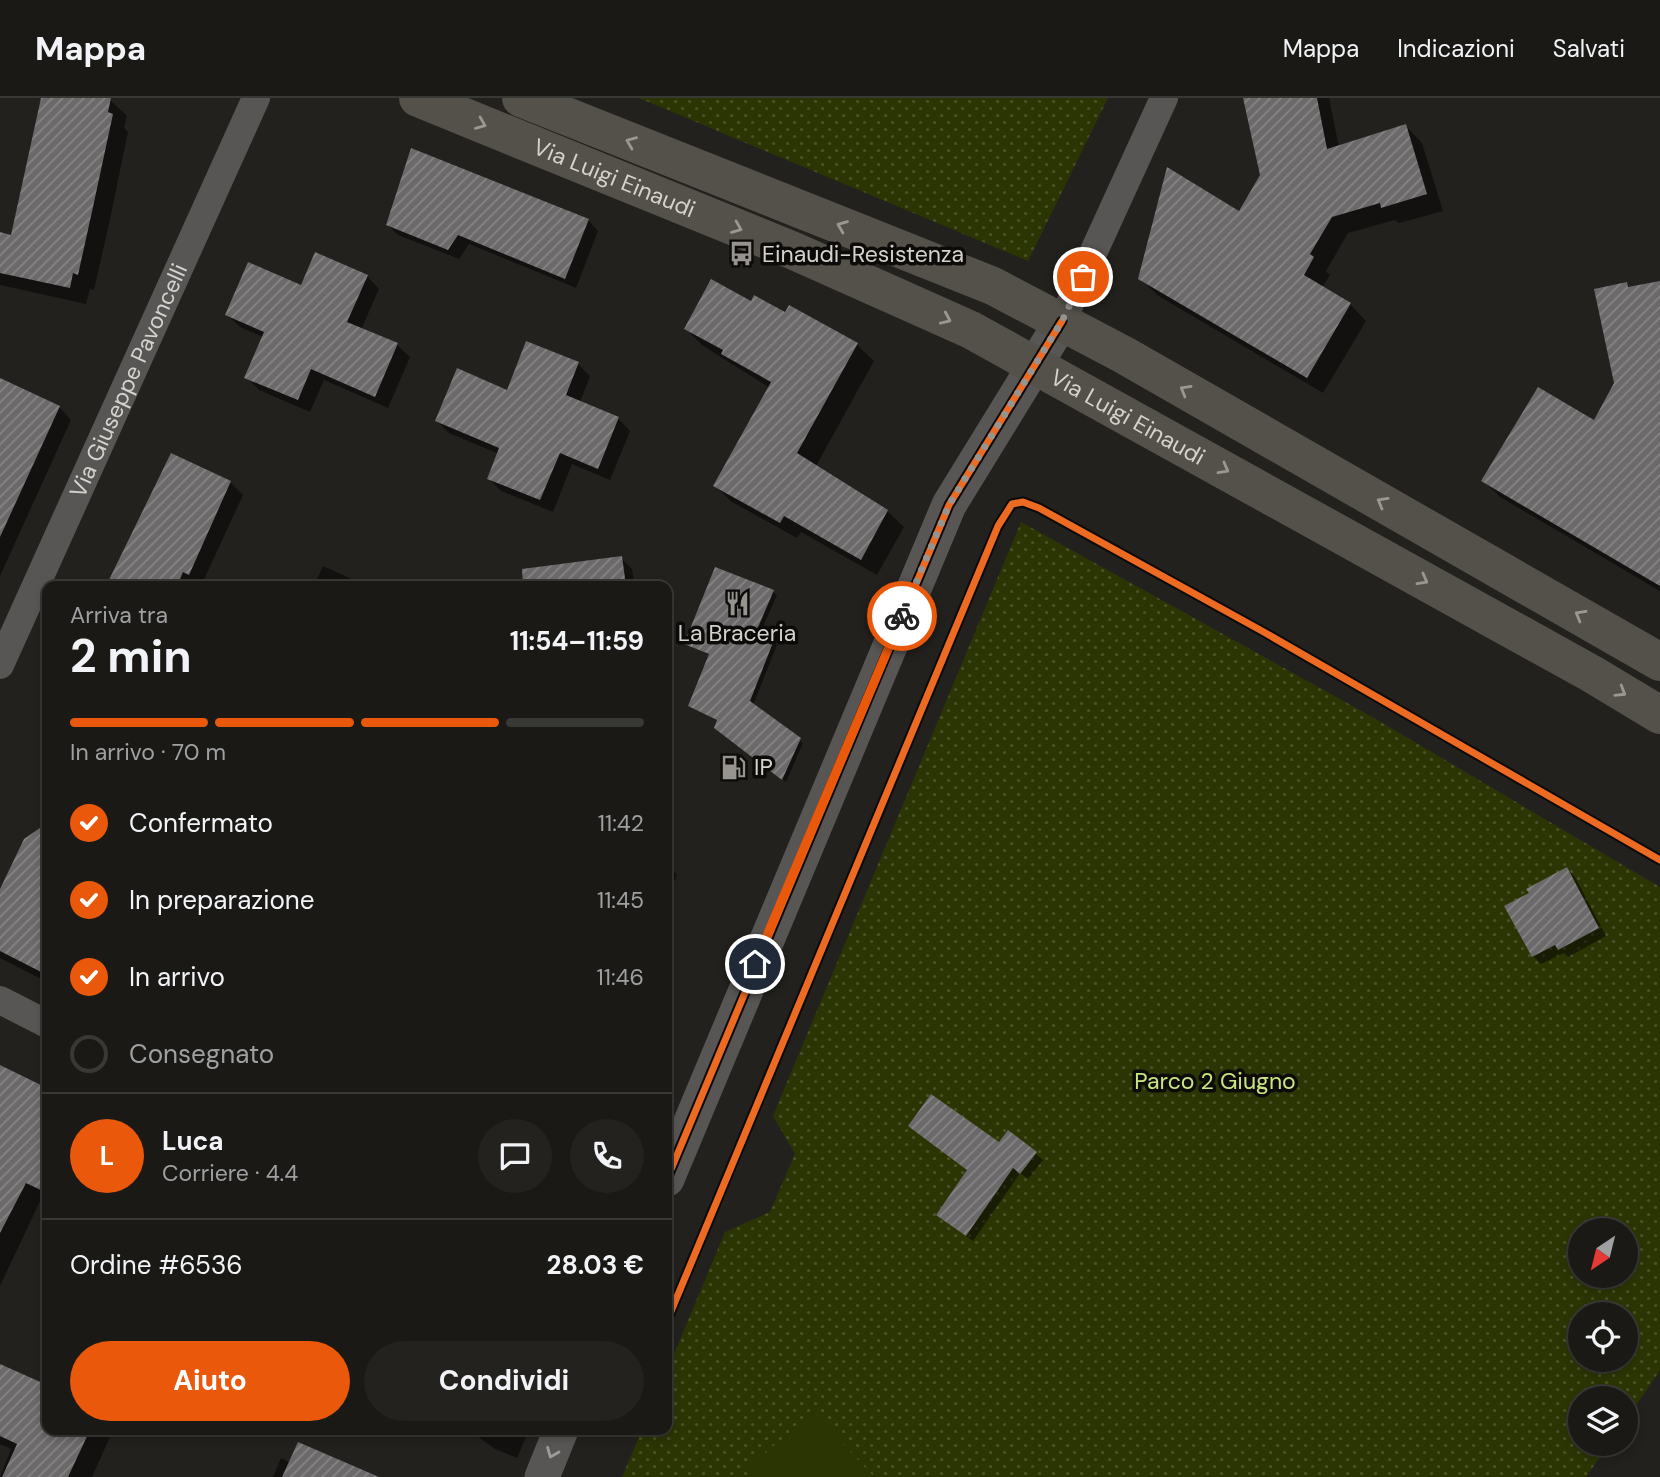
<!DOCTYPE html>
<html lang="it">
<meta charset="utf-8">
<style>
body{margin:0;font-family:"DM Sans",sans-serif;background:#23221f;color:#f1f3f6;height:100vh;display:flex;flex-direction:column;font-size:26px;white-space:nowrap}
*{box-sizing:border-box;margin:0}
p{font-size:23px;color:#9fa0a1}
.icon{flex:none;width:38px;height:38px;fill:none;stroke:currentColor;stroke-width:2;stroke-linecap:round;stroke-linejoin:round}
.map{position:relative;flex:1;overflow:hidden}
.sheet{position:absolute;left:42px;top:483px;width:630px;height:854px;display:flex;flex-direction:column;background:#1a1916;border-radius:14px;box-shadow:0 4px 10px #0003,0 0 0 2px #383835}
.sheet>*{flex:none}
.needle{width:46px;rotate:215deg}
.controls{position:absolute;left:1568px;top:1120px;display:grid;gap:14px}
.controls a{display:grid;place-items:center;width:70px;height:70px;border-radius:50%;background:#1a1916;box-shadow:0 4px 10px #0003,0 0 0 2px #383835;font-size:35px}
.pin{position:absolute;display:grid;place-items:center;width:60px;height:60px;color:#fff;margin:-30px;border:4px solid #fff;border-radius:50%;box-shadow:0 2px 7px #0007}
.courier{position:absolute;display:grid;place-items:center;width:70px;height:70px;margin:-35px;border:5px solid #ea580c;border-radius:50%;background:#fff;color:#222;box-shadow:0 2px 9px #0007}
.head em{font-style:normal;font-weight:700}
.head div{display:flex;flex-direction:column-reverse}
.head{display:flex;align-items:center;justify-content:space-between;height:119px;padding:0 28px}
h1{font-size:46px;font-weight:700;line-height:52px}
.bar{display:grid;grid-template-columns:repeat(4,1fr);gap:10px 7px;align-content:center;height:84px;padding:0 28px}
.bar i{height:9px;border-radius:5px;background:#383835}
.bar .on{background:#ea580c}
.bar p{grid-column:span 4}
.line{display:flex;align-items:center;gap:18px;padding:0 28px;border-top:2px solid #383835}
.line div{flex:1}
.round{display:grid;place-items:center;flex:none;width:74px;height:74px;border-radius:37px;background:#23221f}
ol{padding:0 28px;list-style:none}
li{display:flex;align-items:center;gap:21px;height:77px}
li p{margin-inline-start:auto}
li .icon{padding:7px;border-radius:50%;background:#ea580c;color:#fff;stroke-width:4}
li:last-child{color:#9fa0a1}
li i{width:38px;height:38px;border:4px solid #383835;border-radius:50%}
.cta{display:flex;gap:14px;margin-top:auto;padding:14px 28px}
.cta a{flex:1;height:80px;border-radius:42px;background:#ea580c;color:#fff;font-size:28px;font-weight:700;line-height:80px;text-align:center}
.cta a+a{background:#23221f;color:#f1f3f6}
header{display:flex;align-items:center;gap:42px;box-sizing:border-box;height:98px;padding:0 35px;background:#1a1916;border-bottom:2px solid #383835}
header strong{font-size:33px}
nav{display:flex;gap:38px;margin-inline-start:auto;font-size:24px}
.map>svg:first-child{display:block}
.grass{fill:url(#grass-dots);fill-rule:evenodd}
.garden{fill:#2b3504}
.shadow{fill:#0007}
.building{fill:url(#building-hatch)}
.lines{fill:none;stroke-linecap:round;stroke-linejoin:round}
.minor{stroke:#585654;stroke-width:28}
.tertiary{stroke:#585654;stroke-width:35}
.secondary{stroke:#535149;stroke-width:38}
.cycleway-casing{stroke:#0d0b09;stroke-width:11}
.cycleway{stroke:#ed6a23;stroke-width:7}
.oneway{stroke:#9a9892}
.oneway2{stroke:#9d9a97}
.done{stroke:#979490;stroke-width:7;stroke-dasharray:0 12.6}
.route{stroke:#ea580c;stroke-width:9}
.labels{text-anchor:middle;stroke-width:7;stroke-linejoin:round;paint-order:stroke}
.street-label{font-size:23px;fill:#d5d2ce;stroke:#0d0b09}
.poi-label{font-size:23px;fill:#d5d2ce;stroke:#0d0b09;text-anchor:start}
.park-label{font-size:23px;fill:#c9e57f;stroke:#0d0b09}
</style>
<header>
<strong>Mappa</strong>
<nav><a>Mappa</a><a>Indicazioni</a><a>Salvati</a></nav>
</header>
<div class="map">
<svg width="1660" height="1379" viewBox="0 0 1660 1379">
<defs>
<pattern id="grass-dots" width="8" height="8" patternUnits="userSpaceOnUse" patternTransform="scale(1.75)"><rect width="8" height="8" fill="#2b3504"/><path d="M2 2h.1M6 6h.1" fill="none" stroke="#495127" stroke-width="1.8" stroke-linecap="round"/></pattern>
<pattern id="building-hatch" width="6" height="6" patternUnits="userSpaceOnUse" patternTransform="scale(1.75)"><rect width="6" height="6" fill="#6b6969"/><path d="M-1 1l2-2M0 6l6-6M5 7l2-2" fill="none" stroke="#868484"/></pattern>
</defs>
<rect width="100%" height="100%" fill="#23211e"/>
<g class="grass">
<path d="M639 0H1108L1028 163Z"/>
<path d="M1021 424 1374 620 1660 789V1272L1626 1322V1300H1580V1346H1609L1586 1379H622L642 1332H667V1273L725 1134 770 1114 795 1056 773 1018ZM1580 1132H1626V1178H1580ZM1580 1216H1626V1262H1580Z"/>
</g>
<path class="garden" d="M814 1314 874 1379H751L745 1372Z"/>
<g class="shadow">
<path d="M43 0 110 2 127 18 124 30 128 34 109 126 94 192 90 191 86 206 0 187V136L13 139Z"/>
<path d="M1245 0H1329L1339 49 1406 28 1422 45 1443 113 1399 125 1395 122 1348 135 1326 173 1330 177 1322 190 1350 206 1366 223 1323 295 1157 197 1140 180 1240 116 1262 78Z"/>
<path d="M588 122 598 133 576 190 469 146 459 161 398 137 388 127Z"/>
<path d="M367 178 379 191 361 232 397 247 410 259 388 310 324 282 310 314 259 292 246 279 263 239 240 229 227 217 302 189Z"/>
<path d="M1660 184V493L1500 399 1484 383 1595 324 1616 285 1626 186 1630 190Z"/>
<path d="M752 206 786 216 790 209 857 247 874 263 816 368 887 413 904 429 877 477 801 434 797 440 732 404 715 388 770 290 702 247 686 231Z"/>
<path d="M578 266 590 278 580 304 618 320 630 333 610 382 572 366 553 414 501 393 489 381 499 356 449 335 437 323Z"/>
<path d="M0 301 59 309 71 322 0 478Z"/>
<path d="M172 358 230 384 243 397 201 488H109Z"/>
<path d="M621 460 632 471 635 488H563L560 468Z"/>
<path d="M323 468 367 488H314Z"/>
<path d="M773 494 777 497 759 538 777 547 753 607 803 645 786 684 719 634 718 623 690 607 710 557 686 546Z"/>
<path d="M47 727V884L0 860V795L26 743Z"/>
<path d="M667 767 677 777 667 798Z"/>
<path d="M1567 771 1575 779 1606 838 1568 859 1564 855 1541 866 1533 858 1531 796Z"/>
<path d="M0 969 47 992V1102L42 1099 0 1188Z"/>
<path d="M1009 1034 1043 1062 1028 1081 1020 1075 973 1143 938 1117 969 1073Z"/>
<path d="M0 1267 47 1289V1332H113L92 1379H0L11 1351 0 1346Z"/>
<path d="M469 1332H529L517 1360 495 1351Z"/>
<path d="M281 1360 291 1365 375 1379H273Z"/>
</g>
<g class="building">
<path d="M41 0H111L108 14 113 16 93 109 78 177 73 175 70 190 0 175V134L11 137Z"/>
<path d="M1243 0H1317L1327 51 1406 26 1427 96 1381 110 1380 105 1332 119 1310 156 1314 159 1304 177 1351 205 1307 280 1138 181 1167 69 1239 113 1260 77Z"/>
<path d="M411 50 589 121 565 181 458 137 448 152 386 127Z"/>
<path d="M315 154 368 177 347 224 398 245 375 299 311 271 298 302 244 280 264 234 225 217 248 164 301 187Z"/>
<path d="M711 181 751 203 754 197 785 214 789 207 858 245 797 355 888 412 861 462 784 418 780 425 713 388 771 284 721 256 723 252 684 231Z"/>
<path d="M1660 183V488L1481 383 1538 289 1594 322 1614 285 1594 191 1627 184 1628 189Z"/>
<path d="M526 243 579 264 566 297 619 319 598 371 560 355 540 402 487 381 499 350 435 323 457 270 507 292Z"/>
<path d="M0 280 60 308 0 439Z"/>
<path d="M171 355 231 383 189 477 183 474 177 488H106Z"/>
<path d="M622 458 626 488H523L522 471Z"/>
<path d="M715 469 774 492 756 534 774 542 750 603 801 640 782 682 714 630 717 622 688 608 709 556 684 546Z"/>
<path d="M47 725V877L0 853V791L24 741Z"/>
<path d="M1567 769 1599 830 1558 852 1555 847 1532 859 1504 808 1529 795 1526 791Z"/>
<path d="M0 967 47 990V1095L26 1085 0 1135Z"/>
<path d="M931 996 999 1044 1008 1032 1037 1054 1020 1076 1013 1070 966 1138 936 1117 967 1072 908 1028Z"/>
<path d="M0 1266 47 1287V1332H90L68 1379H2L17 1346 0 1338Z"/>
<path d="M298 1344 379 1379H282Z"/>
</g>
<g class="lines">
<g class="minor">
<path d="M1062 223 1164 0"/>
<path id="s1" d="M0 567 256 0"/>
<path d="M0 902 47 926"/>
</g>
<g class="tertiary">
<path d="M667 1081 949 407 1062 223"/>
<path d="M542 1379 561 1332"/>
</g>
<g class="secondary">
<path id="s2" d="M418 0 794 153 971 232 1592 576 1660 617"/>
<path d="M521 0 993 188 1124 257 1660 564"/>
</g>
<defs>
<g id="cycleway">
<path d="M667 1081 949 407 1062 223"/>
<path d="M667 1223 998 428 1012 406 1023 404 1039 410 1262 533 1660 762"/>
</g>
</defs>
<use href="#cycleway" class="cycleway-casing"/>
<use href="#cycleway" class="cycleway"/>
</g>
<defs><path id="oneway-chevron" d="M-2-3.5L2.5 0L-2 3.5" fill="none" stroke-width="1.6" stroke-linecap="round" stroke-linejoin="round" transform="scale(1.75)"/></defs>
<g class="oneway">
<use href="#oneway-chevron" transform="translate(481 26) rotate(22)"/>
<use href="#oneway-chevron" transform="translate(631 44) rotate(-158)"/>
<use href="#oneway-chevron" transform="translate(842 128) rotate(-158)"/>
<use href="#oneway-chevron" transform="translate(737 130) rotate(22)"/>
<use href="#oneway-chevron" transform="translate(946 221) rotate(24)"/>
<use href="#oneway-chevron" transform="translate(1185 292) rotate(-150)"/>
<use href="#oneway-chevron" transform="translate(1224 371) rotate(29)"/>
<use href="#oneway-chevron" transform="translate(1382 404) rotate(-150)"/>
<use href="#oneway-chevron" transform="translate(1423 482) rotate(29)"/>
<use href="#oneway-chevron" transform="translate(1580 517) rotate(-150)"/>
<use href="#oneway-chevron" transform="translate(1621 594) rotate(31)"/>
</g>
<use class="oneway2" href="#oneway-chevron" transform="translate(552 1355) rotate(112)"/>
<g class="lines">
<path class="done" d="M902 518 949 407 1062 223 1083 179"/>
<path class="route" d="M755 866 902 518"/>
</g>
<defs>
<symbol id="bus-bare" viewBox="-9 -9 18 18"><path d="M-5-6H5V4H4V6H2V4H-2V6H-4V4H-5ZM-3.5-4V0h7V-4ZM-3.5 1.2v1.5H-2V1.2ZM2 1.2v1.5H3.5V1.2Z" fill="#979490" stroke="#0d0b09" stroke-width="2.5" paint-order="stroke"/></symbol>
<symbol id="restaurant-bare" viewBox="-9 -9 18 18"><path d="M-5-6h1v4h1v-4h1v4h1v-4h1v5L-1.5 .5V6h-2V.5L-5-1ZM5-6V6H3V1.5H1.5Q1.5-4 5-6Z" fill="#979490" stroke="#0d0b09" stroke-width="2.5" paint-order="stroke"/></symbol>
<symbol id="fuel-bare" viewBox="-9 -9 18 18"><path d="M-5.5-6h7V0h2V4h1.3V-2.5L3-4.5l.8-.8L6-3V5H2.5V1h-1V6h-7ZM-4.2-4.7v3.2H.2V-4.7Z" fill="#979490" stroke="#0d0b09" stroke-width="2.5" paint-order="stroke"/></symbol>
</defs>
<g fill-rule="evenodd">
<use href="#bus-bare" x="724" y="138" width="35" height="35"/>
<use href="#restaurant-bare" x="720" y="488" width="35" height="35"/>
<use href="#fuel-bare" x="716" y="652" width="35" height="35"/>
</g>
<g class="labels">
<g class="street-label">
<text dy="8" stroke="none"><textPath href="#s2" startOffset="212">Via Luigi Einaudi</textPath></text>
<text dy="8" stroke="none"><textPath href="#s1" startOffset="312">Via Giuseppe Pavoncelli</textPath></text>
<text dy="8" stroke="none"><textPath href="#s2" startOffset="779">Via Luigi Einaudi</textPath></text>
</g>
<g class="poi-label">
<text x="762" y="164">Einaudi-Resistenza</text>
<text x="737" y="543" text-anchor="middle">La Braceria</text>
<text x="754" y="677">IP</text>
</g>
<g class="park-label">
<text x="1215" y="991">Parco 2 Giugno</text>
</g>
</g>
</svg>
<div class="controls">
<a><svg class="needle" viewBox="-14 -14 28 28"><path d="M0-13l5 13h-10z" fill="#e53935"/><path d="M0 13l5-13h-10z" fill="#9fa0a1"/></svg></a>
<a><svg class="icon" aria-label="locate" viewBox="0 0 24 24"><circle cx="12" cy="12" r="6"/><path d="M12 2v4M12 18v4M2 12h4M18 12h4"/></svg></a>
<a><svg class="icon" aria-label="layers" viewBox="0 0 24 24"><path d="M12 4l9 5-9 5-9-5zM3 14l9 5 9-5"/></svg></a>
</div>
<div class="pin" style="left:1083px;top:179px;background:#ea580c"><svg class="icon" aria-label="bag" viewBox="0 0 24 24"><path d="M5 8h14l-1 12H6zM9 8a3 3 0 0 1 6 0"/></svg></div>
<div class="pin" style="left:755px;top:866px;background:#1f2937"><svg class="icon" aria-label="home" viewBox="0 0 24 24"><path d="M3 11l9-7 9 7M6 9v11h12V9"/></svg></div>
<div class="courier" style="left:902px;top:518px"><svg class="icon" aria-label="bike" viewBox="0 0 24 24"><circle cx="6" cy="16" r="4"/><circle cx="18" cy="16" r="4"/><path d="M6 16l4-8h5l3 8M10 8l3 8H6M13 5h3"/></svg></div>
<section class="sheet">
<div class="head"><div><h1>2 min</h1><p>Arriva tra</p></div><em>11:54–11:59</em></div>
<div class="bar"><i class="on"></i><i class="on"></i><i class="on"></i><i></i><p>In arrivo · 70 m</p></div>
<ol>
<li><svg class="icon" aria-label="check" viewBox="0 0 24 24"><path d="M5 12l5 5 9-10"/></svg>Confermato<p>11:42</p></li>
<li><svg class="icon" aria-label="check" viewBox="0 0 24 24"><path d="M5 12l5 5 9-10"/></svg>In preparazione<p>11:45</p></li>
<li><svg class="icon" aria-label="check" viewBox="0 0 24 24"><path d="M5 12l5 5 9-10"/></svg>In arrivo<p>11:46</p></li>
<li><i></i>Consegnato</li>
</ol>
<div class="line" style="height:126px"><b class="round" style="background:#ea580c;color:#fff">L</b><div><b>Luca</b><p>Corriere · 4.4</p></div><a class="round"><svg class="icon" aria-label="chat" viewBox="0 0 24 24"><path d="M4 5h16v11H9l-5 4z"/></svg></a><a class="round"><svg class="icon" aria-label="phone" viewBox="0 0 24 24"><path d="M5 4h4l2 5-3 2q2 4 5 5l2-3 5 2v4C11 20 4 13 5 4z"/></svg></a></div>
<div class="line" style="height:91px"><div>Ordine #6536</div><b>28.03 €</b></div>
<div class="cta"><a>Aiuto</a><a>Condividi</a></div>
</section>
</div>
